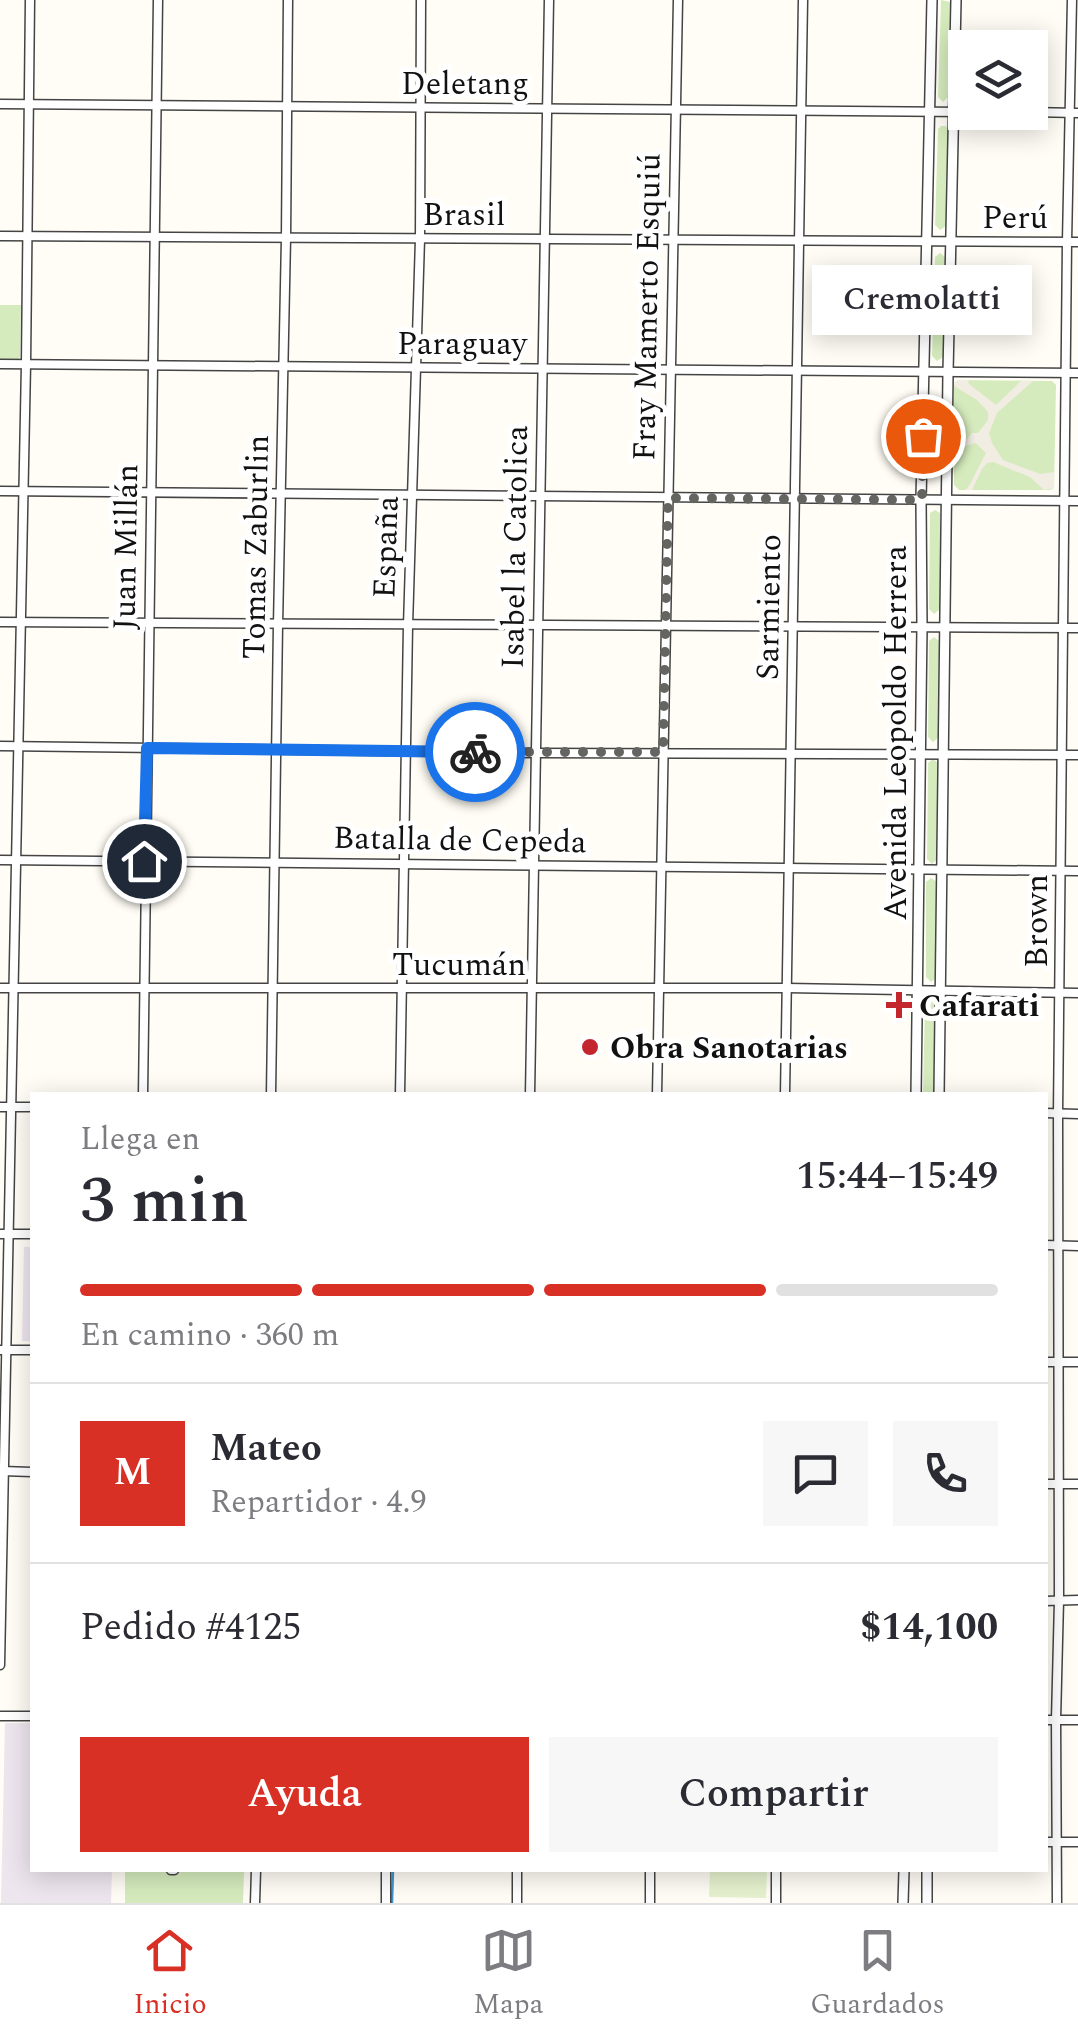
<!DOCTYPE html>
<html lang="es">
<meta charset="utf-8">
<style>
body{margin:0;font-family:Spectral,serif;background:#f7f7f7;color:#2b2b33;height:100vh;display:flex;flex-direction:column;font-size:38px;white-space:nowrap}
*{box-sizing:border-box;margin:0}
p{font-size:32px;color:#7c7c81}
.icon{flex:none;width:55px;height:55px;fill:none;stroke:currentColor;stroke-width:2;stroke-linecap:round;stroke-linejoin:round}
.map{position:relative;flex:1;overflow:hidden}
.drawer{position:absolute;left:30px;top:1092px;width:1018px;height:780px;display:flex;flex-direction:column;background:#fff;border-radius:0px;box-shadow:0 5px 25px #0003}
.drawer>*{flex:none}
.fabs{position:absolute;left:948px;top:30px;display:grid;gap:20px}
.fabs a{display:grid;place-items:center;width:100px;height:100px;border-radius:0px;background:#fff;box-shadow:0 5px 25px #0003;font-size:50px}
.pin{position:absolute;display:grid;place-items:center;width:85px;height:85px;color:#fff;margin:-42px;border:5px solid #fff;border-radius:50%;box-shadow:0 2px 10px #0007}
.courier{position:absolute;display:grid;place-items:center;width:100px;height:100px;margin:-50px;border:8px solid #1a73e8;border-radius:50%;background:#fff;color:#222;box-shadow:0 2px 12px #0007}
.bubble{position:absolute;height:70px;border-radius:0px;background:#fff;box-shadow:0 5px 25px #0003;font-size:32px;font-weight:600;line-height:70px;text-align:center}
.overview em{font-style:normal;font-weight:600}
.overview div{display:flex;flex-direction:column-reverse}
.overview{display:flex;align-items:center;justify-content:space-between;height:170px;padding:0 50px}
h1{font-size:65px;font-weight:600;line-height:75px}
.bar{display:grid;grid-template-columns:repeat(4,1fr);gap:15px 10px;align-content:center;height:120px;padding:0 50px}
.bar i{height:12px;border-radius:8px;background:#e1e1e2}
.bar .on{background:#d93025}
.bar p{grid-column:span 4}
.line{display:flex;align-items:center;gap:25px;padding:0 50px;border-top:2px solid #e1e1e2}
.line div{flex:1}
.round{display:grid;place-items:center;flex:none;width:105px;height:105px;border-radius:0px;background:#f7f7f7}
.cta{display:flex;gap:20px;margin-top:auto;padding:20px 50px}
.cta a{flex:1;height:115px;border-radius:0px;background:#d93025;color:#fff;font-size:40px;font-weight:600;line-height:115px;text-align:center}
.cta a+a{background:#f7f7f7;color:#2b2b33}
.tab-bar{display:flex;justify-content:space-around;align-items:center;height:140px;border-top:2px solid #e1e1e2;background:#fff;font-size:28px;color:#7c7c81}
.tab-bar a{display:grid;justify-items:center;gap:5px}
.tab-bar .on{color:#d93025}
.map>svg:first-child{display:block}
.industrial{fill:#eee6ef}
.green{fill:#d5ebbd}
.pitch{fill:#e6f2cf}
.plaza{fill:#f1ede2}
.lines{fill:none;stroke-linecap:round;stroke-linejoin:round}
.stream{stroke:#3f96cf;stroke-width:2.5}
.minor-casing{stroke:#444;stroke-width:11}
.tertiary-casing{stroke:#444;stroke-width:12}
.minor{stroke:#fff;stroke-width:8}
.tertiary{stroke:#fff;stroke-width:9}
.done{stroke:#646461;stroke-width:10;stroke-dasharray:0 18}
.route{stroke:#1a73e8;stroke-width:12}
.poi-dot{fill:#c4262e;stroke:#fff;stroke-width:4}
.labels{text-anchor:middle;stroke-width:10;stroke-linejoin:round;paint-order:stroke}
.street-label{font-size:32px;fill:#111;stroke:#fff}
.poi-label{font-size:32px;font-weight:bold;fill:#111;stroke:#fff;text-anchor:start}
</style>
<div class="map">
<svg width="1078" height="1903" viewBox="0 0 1078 1903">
<rect width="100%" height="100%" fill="#fffdf5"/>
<g class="industrial">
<path d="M24 1247H32V1341H22Z"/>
<path d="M5 1723H32V1870H112L111 1903H1Z"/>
</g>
<g class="green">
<path d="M941 0 950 2 948 97 943 102 938 97Z"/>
<path d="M941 126H946L948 130 946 226 940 230 935 225 938 129Z"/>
<path d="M940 253 945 257 943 357 937 361 932 356 935 257Z"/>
<path d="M0 305H21L20 357 18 361 0 360Z"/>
<path d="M958 380 1052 381 1056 385 1054 488 1050 490H959L954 485V383Z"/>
<path d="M935 510 940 513V609L934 614 929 609 930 513Z"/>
<path d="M934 637 939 641V737L933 742 928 737 929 641Z"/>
<path d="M933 759 938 763 937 859 932 864 927 859 928 763Z"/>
<path d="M931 878 937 882 936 978 931 982 926 977V882Z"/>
<path d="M930 998 935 1002 934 1095H923L925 1002Z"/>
<path d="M125 1870H244L243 1903H125Z"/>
</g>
<path class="pitch" d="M710 1870H767L766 1898 709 1897Z"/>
<path class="plaza" d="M958 380H968L969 384 996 405 1021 381H1033L997 413 989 433 992 443 1003 460 1040 474 1054 472V488L1044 490 1030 477 993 462 987 463 982 469 972 490H965L969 486 986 453 976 443 961 447 954 455V440L967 439 972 433H978L988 420V412L977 400 954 386V383Z"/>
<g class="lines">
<path class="stream" d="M392 1903 393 1870"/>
<defs>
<g id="minor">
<path d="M0 104 965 112"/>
<path d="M1030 112 1078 113"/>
<path d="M0 236 1078 242"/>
<path d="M0 364 1078 373"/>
<path d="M0 491 1078 501"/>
<path d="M0 622 1078 628"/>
<path d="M0 746 535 753 1078 755"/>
<path d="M0 860 1078 871"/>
<path d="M0 988H787L1078 993"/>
<path d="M143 1095 158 0"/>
<path d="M271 1095 278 625 286 238 288 0"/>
<path d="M400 1095 408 626 420 239 421 0"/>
<path d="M530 1095 549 0"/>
<path d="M657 1095 678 0"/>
<path d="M785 1095 803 0"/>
<path d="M0 1107H32"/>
<path d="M1045 1113 1078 1114"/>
<path d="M0 1234H32"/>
<path d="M1045 1245 1078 1246"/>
<path d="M0 1350H32"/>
<path d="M1045 1362H1078"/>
<path d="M2 1471 32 1472"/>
<path d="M1045 1484H1078"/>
<path d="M1045 1601 1078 1600"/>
<path d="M0 1665 26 364 30 0"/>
<path d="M0 1716H32"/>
<path d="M1045 1720H1078"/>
<path d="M1045 1842H1078"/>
<path d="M171 1870H174"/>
<path d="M517 1870V1903"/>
<path d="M650 1870V1903"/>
<path d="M255 1903 256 1870"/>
<path d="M386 1903V1870"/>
<path d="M776 1903V1870"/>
<path d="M1057 1903 1056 1720 1059 1600 1058 1114 1067 242 1072 0"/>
</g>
<g id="tertiary">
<path d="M916 1095 922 627 921 500 932 0"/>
<path d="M939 1095 948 373 956 0"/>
<path d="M903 1903 904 1870"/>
<path d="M927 1903V1870"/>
</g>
</defs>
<use href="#minor" class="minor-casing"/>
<use href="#tertiary" class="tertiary-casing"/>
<use href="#minor" class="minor"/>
<use href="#tertiary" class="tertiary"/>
</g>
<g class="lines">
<path class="done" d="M475 752H663L668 498 922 500 923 436"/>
<path class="route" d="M144 861 147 748 475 752"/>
</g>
<g class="poi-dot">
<path d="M894 990h10v10h10v10h-10v10h-10v-10h-10v-10h10z"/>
<circle cx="590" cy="1047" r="10"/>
</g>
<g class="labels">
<g class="street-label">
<text x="465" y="94">Deletang</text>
<text x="464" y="225">Brasil</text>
<text x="1015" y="228">Perú</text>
<text transform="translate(646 307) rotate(-89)" y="11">Fray Mamerto Esquiú</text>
<text x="462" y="354">Paraguay</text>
<text transform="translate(125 547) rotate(-89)" y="11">Juan Millán</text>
<text transform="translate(255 547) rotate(-89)" y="11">Tomas Zaburlin</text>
<text transform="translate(385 547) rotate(-88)" y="11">España</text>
<text transform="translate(514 547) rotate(-89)" y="11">Isabel la Catolica</text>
<text transform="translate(768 607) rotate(-89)" y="11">Sarmiento</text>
<text transform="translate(895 733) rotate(-90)" y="11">Avenida Leopoldo Herrera</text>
<text transform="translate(460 839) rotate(1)" y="11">Batalla de Cepeda</text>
<text transform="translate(1036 921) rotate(-90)" y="11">Brown</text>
<text x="459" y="975">Tucumán</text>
</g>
<g class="poi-label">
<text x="919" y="1016">Cafarati</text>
<text x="610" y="1058">Obra Sanotarias</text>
</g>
</g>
</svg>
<div class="fabs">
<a><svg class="icon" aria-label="layers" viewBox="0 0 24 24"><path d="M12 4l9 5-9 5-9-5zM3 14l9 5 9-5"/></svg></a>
</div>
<div class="pin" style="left:923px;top:436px;background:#ea580c"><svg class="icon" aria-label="bag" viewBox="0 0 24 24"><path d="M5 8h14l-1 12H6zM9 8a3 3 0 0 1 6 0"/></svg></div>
<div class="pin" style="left:144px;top:861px;background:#1f2937"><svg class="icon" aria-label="home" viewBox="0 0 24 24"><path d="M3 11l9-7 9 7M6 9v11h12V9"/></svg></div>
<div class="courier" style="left:475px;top:752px"><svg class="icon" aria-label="bike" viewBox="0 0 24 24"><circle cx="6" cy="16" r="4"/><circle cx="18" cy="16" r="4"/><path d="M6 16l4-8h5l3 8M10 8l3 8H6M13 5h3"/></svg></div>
<div class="bubble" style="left:812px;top:265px;width:220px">Cremolatti</div>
<section class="drawer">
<div class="overview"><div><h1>3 min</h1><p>Llega en</p></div><em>15:44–15:49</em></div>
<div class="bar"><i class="on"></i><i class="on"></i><i class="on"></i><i></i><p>En camino · 360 m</p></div>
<div class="line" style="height:180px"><b class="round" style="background:#d93025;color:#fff">M</b><div><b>Mateo</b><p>Repartidor · 4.9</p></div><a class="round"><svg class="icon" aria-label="chat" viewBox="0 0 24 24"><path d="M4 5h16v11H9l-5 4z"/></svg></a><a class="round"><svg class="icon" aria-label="phone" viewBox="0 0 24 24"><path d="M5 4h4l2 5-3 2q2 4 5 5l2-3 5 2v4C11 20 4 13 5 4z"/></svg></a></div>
<div class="line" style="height:130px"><div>Pedido #4125</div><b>$14,100</b></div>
<div class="cta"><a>Ayuda</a><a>Compartir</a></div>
</section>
</div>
<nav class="tab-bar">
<a class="on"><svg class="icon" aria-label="home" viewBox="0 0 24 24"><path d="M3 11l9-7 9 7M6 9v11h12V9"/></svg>Inicio</a>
<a><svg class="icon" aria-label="map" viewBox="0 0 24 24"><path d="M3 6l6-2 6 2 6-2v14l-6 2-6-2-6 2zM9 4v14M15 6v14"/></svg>Mapa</a>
<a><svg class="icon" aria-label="saved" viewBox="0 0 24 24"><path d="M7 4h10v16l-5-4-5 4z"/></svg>Guardados</a>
</nav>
